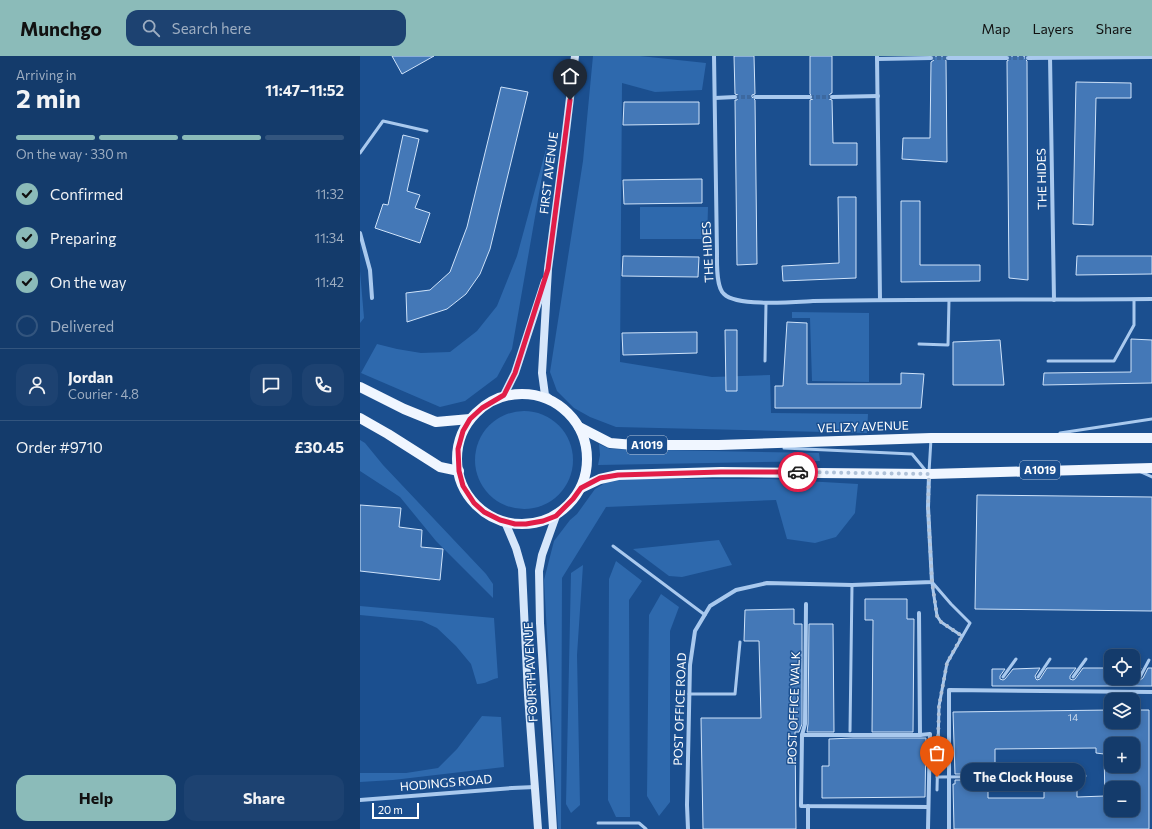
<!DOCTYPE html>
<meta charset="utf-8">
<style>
body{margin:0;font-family:Commissioner,sans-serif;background:#1d4271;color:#f1f3f6;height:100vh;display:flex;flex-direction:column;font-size:15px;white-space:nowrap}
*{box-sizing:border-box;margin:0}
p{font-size:13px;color:#9dadc1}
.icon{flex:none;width:22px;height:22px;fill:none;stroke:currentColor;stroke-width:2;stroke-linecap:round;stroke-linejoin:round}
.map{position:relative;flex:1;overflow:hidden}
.side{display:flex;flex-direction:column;background:#143b6b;width:360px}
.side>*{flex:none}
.fabs{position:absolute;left:744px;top:593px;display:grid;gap:8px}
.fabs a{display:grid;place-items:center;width:36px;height:36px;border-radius:8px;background:#143b6b;box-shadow:0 2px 6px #0003,0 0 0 1px #33557e;font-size:20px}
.scale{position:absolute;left:12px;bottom:10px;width:47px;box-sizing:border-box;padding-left:4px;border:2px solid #fff;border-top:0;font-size:11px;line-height:14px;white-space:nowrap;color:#fff;-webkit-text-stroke:3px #1b4f8f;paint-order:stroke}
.pin{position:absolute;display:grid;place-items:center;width:34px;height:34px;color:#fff;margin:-41px -17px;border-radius:50% 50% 50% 0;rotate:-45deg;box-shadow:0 0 4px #0007}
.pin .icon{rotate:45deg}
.courier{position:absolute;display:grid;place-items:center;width:40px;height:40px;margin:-20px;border:3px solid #e11d48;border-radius:50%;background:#fff;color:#222;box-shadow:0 1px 5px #0007}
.bubble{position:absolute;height:28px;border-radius:12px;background:#143b6b;box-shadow:0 2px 6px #0003,0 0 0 1px #33557e;font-size:13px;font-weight:700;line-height:28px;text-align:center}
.overview em{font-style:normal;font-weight:700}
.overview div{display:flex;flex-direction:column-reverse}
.overview{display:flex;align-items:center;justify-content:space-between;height:68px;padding:0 16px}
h1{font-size:26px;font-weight:700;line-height:30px}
.bar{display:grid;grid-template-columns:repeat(4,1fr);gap:6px 4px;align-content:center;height:48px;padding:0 16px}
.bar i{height:5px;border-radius:3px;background:#33557e}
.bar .current{background:#8bbbb9}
.bar p{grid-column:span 4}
.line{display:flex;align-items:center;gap:10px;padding:0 16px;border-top:1px solid #33557e}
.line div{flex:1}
.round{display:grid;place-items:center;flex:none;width:42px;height:42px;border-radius:12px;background:#1d4271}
ol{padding:0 16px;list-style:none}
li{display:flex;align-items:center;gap:12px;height:44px}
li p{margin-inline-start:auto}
li .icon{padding:4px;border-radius:50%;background:#8bbbb9;color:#111;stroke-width:4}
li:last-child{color:#9dadc1}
li i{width:22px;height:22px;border:2px solid #33557e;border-radius:50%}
.action{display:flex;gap:8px;margin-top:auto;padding:8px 16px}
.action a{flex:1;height:46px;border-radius:12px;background:#8bbbb9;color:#111;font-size:16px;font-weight:700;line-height:46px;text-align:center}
.action a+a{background:#1d4271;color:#f1f3f6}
header{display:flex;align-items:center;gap:24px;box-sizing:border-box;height:56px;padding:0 20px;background:#8bbbb9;color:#111}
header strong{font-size:19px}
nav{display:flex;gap:22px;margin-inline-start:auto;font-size:14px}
.search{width:280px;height:36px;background:#1d4271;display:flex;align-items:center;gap:10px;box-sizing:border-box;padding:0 14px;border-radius:12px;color:#9dadc1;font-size:15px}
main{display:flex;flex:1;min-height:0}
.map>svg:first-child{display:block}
.green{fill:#2e69ad}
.building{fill:#4478b7;stroke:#cfe3fa;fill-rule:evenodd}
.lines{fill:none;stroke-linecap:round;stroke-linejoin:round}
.street-tunnel{stroke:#3d69a0;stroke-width:4;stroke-dasharray:4 2;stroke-linecap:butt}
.lane{stroke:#a9c9ee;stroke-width:3}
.street{stroke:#a9c9ee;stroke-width:4}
.secondary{stroke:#d6e6fa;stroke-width:8}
.primary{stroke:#f0f6ff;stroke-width:10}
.done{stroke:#afc1d8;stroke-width:4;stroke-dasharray:0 7.2}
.route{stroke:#e11d48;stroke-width:5}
.labels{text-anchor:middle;stroke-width:3;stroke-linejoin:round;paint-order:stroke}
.number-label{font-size:10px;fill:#d0dded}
.shield{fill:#1b4f8f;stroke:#bbcadd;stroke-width:1}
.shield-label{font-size:11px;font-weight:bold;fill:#fff}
.street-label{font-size:12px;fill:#fff;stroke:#1b4f8f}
</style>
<header>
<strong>Munchgo</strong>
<div class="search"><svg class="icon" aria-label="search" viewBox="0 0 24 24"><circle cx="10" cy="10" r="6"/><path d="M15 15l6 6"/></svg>Search here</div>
<nav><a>Map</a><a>Layers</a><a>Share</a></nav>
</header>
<main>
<section class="side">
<div class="overview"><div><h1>2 min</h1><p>Arriving in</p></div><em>11:47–11:52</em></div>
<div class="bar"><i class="current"></i><i class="current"></i><i class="current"></i><i></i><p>On the way · 330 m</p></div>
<ol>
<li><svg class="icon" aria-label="check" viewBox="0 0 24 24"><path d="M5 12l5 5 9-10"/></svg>Confirmed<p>11:32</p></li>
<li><svg class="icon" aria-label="check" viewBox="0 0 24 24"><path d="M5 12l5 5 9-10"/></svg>Preparing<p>11:34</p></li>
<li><svg class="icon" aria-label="check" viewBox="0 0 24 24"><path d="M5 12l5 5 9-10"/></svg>On the way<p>11:42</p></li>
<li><i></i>Delivered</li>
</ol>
<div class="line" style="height:72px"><a class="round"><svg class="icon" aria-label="person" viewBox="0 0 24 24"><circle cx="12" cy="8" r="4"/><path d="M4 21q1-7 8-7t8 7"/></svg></a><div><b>Jordan</b><p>Courier · 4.8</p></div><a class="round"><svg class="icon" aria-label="chat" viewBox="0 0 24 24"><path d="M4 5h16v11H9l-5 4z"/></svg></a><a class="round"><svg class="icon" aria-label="phone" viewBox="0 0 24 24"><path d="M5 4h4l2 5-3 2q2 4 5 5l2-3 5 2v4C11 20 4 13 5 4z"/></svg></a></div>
<div class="line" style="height:52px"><div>Order #9710</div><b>£30.45</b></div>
<div class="action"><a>Help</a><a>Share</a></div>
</section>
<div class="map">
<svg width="792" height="773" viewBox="0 0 792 773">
<rect width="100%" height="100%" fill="#1b4f8f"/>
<g class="green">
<path d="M233 0H280L346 7 342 34 295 36 262 27 260 306 352 321 410 319 411 357 508 358 507 377 256 371 230 361 214 352 197 335 190 316 223 105Z"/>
<path d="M188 86 152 293 137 321 105 345 80 351 1 317 17 288 37 293 61 297 90 296 117 275 137 250 157 200Z"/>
<path d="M280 151H348L347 183H280Z"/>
<path d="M0 215 4 262 0 267Z"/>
<path d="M432 256 509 257V326L452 325 450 262H432Z"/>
<circle cx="164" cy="404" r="49"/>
<path d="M0 384 5 387 23 409 126 518 133 528V542L76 485 40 441 0 415Z"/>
<path d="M239 388 250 393 459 397 460 405 238 409 240 399Z"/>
<path d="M252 423H410L498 428 495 457 476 481 455 487 427 483 416 444 246 451 202 522 201 773H198L184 524 194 485 210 464 217 458 235 433Z"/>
<path d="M359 484 372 509 322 521 309 520 273 493Z"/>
<path d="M256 505 282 525 269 544 270 761H256L248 744 249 523Z"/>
<path d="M223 509 217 599 220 749 211 757 206 748 211 517Z"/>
<path d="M301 538 319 551 310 575V746L299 760 287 740 289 559Z"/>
<path d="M0 550 134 562 138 622C129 624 126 628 117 628L111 608 96 590 77 572 62 565 0 559Z"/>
<path d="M122 660 141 661 144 711 33 724 0 726V717H46L78 712 97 693Z"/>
</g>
<g class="building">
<path d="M32 0H74L42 18Z"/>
<path d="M374 0H394L395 38 392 39V41L395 44 397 208 377 209 375 44H377L378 41V39L375 38Z"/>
<path d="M450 0H472V37L470 38 469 41V43L472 44 473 87H497V109H450V44L453 43V41L450 38Z"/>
<path d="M574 0H585V2L586 5 587 106 542 103 543 82H570L571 6 574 4Z"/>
<path d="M650 0H665V3L667 5 668 224 649 222 647 5 650 3Z"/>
<path d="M716 26 771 27V42H736L733 169 713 168Z"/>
<path d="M141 31 168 36 130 193 120 218 106 238 87 253 47 266 46 237 70 234 90 216 107 171Z"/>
<path d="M264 46H339V68L263 69Z"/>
<path d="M43 79 59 83 47 135 60 139 55 152 70 157 60 187 15 172 23 148 28 149Z"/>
<path d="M342 123V147L264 148 263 124Z"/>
<path d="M478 141H496V222L423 225 422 210 479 207Z"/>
<path d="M541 145H560V209H620V225L541 226Z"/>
<path d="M263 200 339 201 338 221 262 220Z"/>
<path d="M717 200H792V218L716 219Z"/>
<path d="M427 266 447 267V328H541V317L564 318 561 352H415V330H423Z"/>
<path d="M365 274H377V335H366Z"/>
<path d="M337 276V297L263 299 262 277Z"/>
<path d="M771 283 792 284V327L683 329 684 317 771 316Z"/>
<path d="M640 284 644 329H593V286Z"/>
<path d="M617 439 792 441V555L615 553Z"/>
<path d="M0 449 41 452 39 471 62 474 61 491 83 493 80 524 0 515Z"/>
<path d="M505 543H547V563H554L553 676H512L513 564H505Z"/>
<path d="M434 553V568H442V668L439 676H435L436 773H343L341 662H401L399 585H384L385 554Z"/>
<path d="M449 568H473L474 676H447L448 668Z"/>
<path d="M680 612 675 620 676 623 677 624 680 623 687 612H716L710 620V623L713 624 715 623 723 612H750L744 620 745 623 747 624 751 620V622H773V612H781L777 621 778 623 780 624 783 622 788 612H792V630H632V613H645L640 620V623L643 624 645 623 653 613Z"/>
<path d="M751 654V666H773V654H789V773H594L593 728H595V724H628V742H684V733L717 734V741L745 740 744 698 736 697V692L635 693V715H628V718H595L593 656ZM751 688H773V710H751ZM751 732H773V754H751Z"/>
<path d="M493 682H566L565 741 462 742V710H469V683Z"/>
</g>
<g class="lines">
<g class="street-tunnel">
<path d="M571 2H588"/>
<path d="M647 2H668"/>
<path d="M375 41H395"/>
<path d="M450 41H472"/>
</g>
<g class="lane">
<path d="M0 97 23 65 67 75"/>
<path d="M559 288 588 289 589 244"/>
<path d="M405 305 406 247"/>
<path d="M688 305H754L774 269V244"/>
<path d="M700 377 792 363"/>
<path d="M424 392 552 398 566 415"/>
<path d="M569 416 571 383"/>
<path d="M781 416 792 421"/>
<path d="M253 490 345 559"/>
<path d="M572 526 591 548 610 567 587 607 579 650 577 734"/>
<path d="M572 527 577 560 581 566 602 580"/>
<path d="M643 621 656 603"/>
<path d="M678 621 690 603"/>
<path d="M713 621 726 603"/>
<path d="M747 621 751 615"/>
<path d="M780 621 789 604"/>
<path d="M329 638H375L380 586"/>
<path d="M490 675 492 529"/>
<path d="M577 721 725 720"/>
<path d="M238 767H279L286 773"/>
</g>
<g class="street">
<path d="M354 0 357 197C357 208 356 231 364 238 377 251 434 246 453 245 566 243 679 244 792 243"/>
<path d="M517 0 520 244"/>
<path d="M690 0 694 244"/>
<path d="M588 2H647"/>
<path d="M668 2 792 1"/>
<path d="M517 3 571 2"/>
<path d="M395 41H450"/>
<path d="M472 41 518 40"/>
<path d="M355 42 375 41"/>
<path d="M0 177 10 214 12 242"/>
<path d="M446 548 445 668 442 679 441 750 568 751"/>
<path d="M442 679H560L559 557"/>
<path d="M560 679 570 678 568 773"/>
<path d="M0 744 152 732 175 731"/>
<path d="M328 773 327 749 330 609 335 575 350 550 376 534 407 527 492 529 572 526 568 451 569 419"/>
<path d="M448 773V750"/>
<path d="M589 773V634L792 636"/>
</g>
<g class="secondary">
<path d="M144 339 155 317 185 225"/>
<path d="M196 348 185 339 182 317 188 213 204 92 215 0"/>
<path d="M145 466 156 492 162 513 168 639 178 773"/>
<path d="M193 773 180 567 179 515 182 499 196 460"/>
</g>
<g class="primary">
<path d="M0 331 44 353 76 366 110 363"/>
<circle cx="162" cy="403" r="65"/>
<path d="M0 362 28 378 80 411 99 415"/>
<path d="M219 371 250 387 274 389H359L571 382H792"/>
<path d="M221 432 240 423 258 419 361 416 569 418 792 412"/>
</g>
</g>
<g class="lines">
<path class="done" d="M438 416 569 418 568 451 572 526 577 560 581 566 602 580 587 607 579 650 577 721"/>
<path class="route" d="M210 44 188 213 155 317 144 339 122 352 110 363 103 375 98 393 99 415 103 430 114 447 124 456 140 464 155 468H166L183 465 196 460 213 443 221 432 240 422 258 419 361 416H438"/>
</g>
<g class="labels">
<g class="number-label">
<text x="713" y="665">14</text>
</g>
<g class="shield">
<rect x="267" y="380" width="40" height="18" rx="3"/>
<rect x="660" y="405" width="40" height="18" rx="3"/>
</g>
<g class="shield-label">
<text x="287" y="393">A1019</text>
<text x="680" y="418">A1019</text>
</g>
<g class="street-label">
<text transform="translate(189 117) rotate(-83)" y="4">FIRST AVENUE</text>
<text transform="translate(682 123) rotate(-91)" y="4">THE HIDES</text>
<text transform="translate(348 196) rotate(-93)" y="4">THE HIDES</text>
<text transform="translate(503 371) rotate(-2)" y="4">VELIZY AVENUE</text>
<text transform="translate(171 616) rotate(-93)" y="4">FOURTH AVENUE</text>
<text transform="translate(434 652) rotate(-88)" y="4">POST OFFICE WALK</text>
<text transform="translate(320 653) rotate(-88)" y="4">POST OFFICE ROAD</text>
<text transform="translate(86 727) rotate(-5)" y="4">HODINGS ROAD</text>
</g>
</g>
</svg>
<div class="fabs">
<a><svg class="icon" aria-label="locate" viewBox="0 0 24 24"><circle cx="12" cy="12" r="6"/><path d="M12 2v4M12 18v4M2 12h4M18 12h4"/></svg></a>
<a><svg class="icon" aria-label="layers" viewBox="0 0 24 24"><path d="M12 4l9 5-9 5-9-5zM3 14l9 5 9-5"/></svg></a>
<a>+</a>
<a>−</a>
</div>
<div class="scale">20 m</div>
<div class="pin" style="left:577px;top:721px;background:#ea580c"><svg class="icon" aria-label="bag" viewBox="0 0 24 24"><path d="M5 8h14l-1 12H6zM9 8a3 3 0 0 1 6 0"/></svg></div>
<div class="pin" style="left:210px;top:44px;background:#1f2937"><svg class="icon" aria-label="home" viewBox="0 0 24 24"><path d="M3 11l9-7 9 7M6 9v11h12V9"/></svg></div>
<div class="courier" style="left:438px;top:416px"><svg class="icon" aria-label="car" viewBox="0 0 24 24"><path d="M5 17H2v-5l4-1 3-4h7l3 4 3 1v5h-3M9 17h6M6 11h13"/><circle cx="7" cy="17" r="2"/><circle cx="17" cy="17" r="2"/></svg></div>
<div class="bubble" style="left:601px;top:707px;width:124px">The Clock House</div>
</div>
</main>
